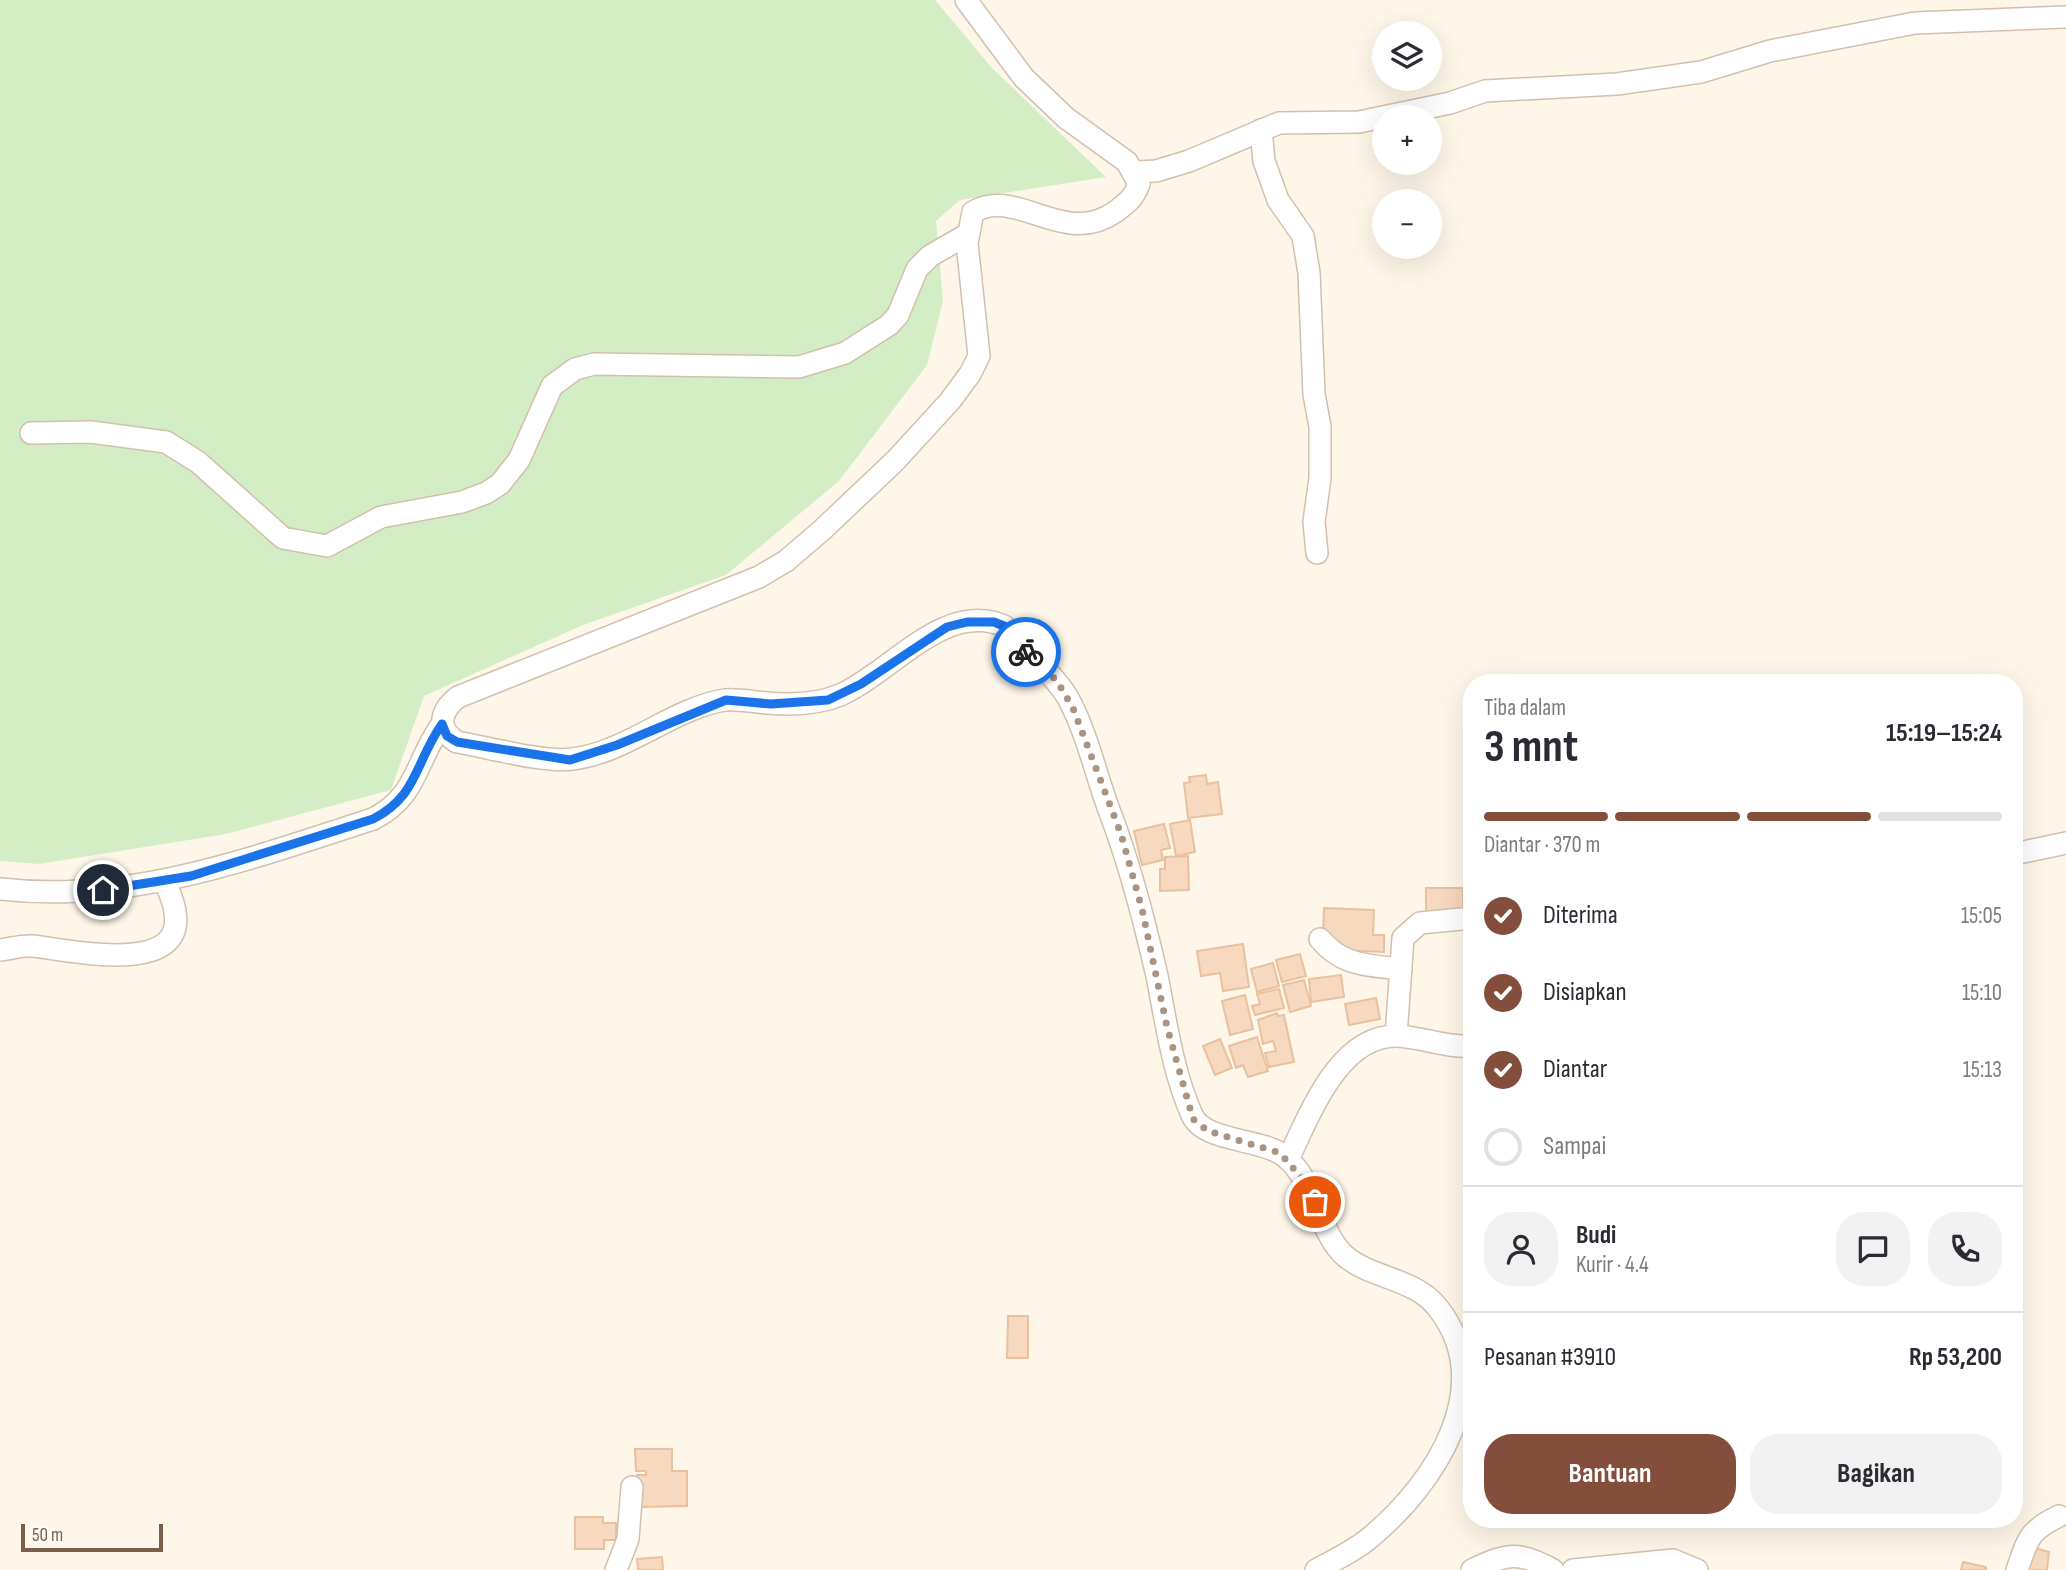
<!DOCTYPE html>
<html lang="id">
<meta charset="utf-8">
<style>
body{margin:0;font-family:"Sofia Sans Condensed",sans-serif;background:#f2f2f3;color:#2b2b33;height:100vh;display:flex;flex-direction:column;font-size:26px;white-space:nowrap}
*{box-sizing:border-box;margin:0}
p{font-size:23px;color:#7c7c81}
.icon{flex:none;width:38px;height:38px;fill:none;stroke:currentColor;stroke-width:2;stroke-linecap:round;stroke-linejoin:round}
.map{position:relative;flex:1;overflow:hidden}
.side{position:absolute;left:1463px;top:674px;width:560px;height:854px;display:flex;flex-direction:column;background:#fff;border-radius:28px;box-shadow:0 7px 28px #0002}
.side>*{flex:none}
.buttons{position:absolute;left:1372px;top:21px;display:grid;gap:14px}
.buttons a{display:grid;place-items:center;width:70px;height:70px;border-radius:50%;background:#fff;box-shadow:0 7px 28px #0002;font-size:35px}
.scale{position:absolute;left:21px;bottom:18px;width:142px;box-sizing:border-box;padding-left:7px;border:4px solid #7b5f4a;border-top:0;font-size:19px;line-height:24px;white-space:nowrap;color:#7b5f4a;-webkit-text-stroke:5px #fffbf1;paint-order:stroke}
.pin{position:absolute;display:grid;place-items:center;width:60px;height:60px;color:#fff;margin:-30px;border:4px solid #fff;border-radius:50%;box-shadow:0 2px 7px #0007}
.courier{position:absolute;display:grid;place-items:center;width:70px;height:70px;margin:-35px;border:5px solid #1a73e8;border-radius:50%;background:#fff;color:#222;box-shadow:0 2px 9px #0007}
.head em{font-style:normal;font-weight:700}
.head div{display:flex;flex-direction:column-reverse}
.head{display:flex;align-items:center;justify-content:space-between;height:119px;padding:0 21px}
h1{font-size:46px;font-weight:700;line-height:52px}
.bar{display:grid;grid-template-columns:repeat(4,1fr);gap:10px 7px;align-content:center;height:84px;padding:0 21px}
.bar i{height:9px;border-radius:5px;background:#e1e1e2}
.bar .selected{background:#844e3c}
.bar p{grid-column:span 4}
.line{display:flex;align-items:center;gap:18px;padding:0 21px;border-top:2px solid #e1e1e2}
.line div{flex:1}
.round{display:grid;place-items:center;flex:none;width:74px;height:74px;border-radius:28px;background:#f2f2f3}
ol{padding:0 21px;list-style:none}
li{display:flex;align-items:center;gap:21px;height:77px}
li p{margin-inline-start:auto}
li .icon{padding:7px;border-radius:50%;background:#844e3c;color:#fff;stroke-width:4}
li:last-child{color:#7c7c81}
li i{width:38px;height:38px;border:4px solid #e1e1e2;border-radius:50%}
.primary-button{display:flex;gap:14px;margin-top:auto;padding:14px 21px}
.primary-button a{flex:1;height:80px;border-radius:28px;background:#844e3c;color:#fff;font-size:28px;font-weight:700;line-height:80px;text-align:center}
.primary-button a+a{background:#f2f2f3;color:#2b2b33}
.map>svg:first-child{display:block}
.green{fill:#d3eec5}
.building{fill:#f6d9be;stroke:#eac09d;stroke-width:2}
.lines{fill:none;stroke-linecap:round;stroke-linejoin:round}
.minor-casing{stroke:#d2c0ad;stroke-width:24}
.minor{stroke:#fff;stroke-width:21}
.done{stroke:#a99482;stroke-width:7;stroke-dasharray:0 12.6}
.route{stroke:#1a73e8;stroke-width:9}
</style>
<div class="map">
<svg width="2066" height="1570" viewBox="0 0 2066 1570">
<rect width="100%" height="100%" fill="#fef7e9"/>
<path class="green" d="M0 0H935L991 67 1106 177 960 200 936 221 943 301 927 365 839 481 726 575 583 625 424 696 391 790 226 834 39 864 0 861Z"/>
<g class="building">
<path d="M1206 775 1207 784 1218 782 1222 814 1188 818 1184 783 1190 782 1189 777Z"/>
<path d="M1190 820 1195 852 1176 856 1170 824Z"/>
<path d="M1164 824 1170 848 1161 850 1163 860 1142 865 1134 831Z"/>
<path d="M1188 856 1189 890 1160 891V869H1165V857Z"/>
<path d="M1426 888H1463V917L1426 916Z"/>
<path d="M1324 908 1374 910 1373 935H1384V952L1334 950V938H1323Z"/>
<path d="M1243 944 1249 987 1223 991 1220 973 1201 976 1197 951Z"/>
<path d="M1300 954 1306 976 1282 982 1276 960Z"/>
<path d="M1273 963 1279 986 1257 992 1251 969Z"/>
<path d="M1341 975 1344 997 1311 1002 1309 979Z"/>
<path d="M1304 980 1311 1006 1290 1012 1283 985Z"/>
<path d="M1279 989 1284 1008 1255 1015 1252 1006 1260 1004 1257 994Z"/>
<path d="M1245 995 1253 1029 1230 1035 1222 1001Z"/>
<path d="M1376 998 1380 1019 1349 1025 1345 1004Z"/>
<path d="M1277 1013 1278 1016 1284 1015 1294 1062 1269 1067 1265 1053 1276 1051 1273 1041 1263 1044 1258 1020Z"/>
<path d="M1257 1037 1268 1071 1248 1077 1243 1065 1236 1068 1229 1046Z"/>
<path d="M1220 1039 1232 1068 1215 1075 1203 1046Z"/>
<path d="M1008 1316H1028V1358H1007Z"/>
<path d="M635 1449H672V1471H687V1506L638 1507 637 1475H646V1471H636Z"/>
<path d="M575 1517H603V1523H616V1540H604V1549H575Z"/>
<path d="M2031 1547 2049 1552 2047 1570H2024Z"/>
<path d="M662 1557 663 1570H638L637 1559Z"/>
<path d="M1963 1562 1986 1567V1570H1961Z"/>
</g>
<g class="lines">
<defs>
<g id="minor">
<path d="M966 0 1024 78 1066 118 1127 162 1139 184C1134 198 1127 203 1115 212 1064 248 1016 186 973 212L967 243 979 356 970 374 950 401 895 461 821 531 786 561 759 577 458 697C440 711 436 729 457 742 487 747 544 763 572 759 626 753 673 708 725 700 739 699 754 702 767 703 790 705 819 704 840 695 891 673 944 600 1004 626 1024 652 1051 670 1068 698 1087 733 1095 772 1109 810 1130 864 1144 919 1157 976 1166 1022 1173 1073 1192 1115 1204 1142 1259 1138 1283 1155 1315 1178 1319 1234 1345 1256 1372 1279 1415 1278 1438 1308 1499 1386 1435 1483 1372 1536 1356 1550 1335 1560 1316 1570"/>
<path d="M1261 130 1264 161 1278 200 1303 236 1309 273 1314 394 1320 427V478L1314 522 1317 553"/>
<path d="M1135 172 1156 171 1189 161 1279 123 1359 122 1450 103 1485 91 1617 84 1701 72 1770 51 1915 23 2066 17"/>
<path d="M31 433 91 432 166 442 198 462 283 538 327 546 381 517 462 502 486 493 500 484 519 460 552 386 575 369 594 364 799 367 845 353 889 325 898 315 917 269 930 256 968 234"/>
<path d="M2014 854 2066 843"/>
<path d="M0 889C130 904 252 858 373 819 418 796 415 762 442 724"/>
<path d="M1320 939C1342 966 1368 965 1401 969"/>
<path d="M0 950C10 949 22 945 32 946 65 949 186 978 175 912 174 901 168 890 165 881"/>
<path d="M1396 1036 1403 938 1420 923 1472 918"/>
<path d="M1288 1159C1309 1117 1338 1035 1397 1036 1422 1037 1446 1048 1472 1046"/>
<path d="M616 1570 628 1539 632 1487"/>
<path d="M1472 1570C1507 1553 1520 1551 1553 1570"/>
<path d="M1573 1570 1673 1560 1697 1570"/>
<path d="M2017 1570C2028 1539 2028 1531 2059 1516"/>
</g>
</defs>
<use href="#minor" class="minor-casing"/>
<use href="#minor" class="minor"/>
</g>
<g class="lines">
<path class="done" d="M1026 652 1057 681 1073 708 1121 834 1142 909 1167 1027 1193 1119 1208 1131 1280 1153 1306 1183 1315 1202"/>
<path class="route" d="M103 890 191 876 373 819C418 796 415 762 442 724L447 736 457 742 570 760 617 745 726 700 771 704 828 700 861 684 947 627 967 622H994L1004 626 1026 652"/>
</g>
</svg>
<div class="buttons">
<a><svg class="icon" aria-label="layers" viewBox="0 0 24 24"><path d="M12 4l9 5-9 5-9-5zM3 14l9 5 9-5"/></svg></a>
<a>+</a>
<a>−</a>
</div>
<div class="scale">50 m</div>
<div class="pin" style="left:1315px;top:1202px;background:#ea580c"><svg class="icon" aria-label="bag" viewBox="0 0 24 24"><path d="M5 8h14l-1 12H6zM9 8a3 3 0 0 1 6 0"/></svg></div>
<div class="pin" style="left:103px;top:890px;background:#1f2937"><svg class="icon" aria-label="home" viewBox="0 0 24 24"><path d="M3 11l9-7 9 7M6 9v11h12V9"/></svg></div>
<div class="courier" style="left:1026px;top:652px"><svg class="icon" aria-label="bike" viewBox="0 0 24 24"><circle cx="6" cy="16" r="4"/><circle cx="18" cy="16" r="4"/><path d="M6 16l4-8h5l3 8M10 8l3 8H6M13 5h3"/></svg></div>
<section class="side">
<div class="head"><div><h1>3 mnt</h1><p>Tiba dalam</p></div><em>15:19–15:24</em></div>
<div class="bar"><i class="selected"></i><i class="selected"></i><i class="selected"></i><i></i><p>Diantar · 370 m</p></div>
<ol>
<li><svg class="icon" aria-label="check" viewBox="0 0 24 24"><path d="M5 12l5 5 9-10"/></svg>Diterima<p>15:05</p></li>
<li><svg class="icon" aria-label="check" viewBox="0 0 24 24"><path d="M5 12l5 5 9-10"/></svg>Disiapkan<p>15:10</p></li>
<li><svg class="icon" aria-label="check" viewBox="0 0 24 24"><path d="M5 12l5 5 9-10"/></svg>Diantar<p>15:13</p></li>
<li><i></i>Sampai</li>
</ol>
<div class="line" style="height:126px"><a class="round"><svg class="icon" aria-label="person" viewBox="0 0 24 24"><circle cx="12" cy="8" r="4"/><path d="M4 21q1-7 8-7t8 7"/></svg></a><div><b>Budi</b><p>Kurir · 4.4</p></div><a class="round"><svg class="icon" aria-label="chat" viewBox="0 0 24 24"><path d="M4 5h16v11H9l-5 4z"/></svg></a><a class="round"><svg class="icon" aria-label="phone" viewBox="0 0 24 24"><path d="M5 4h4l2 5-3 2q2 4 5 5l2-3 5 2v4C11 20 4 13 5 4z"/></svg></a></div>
<div class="line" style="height:91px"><div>Pesanan #3910</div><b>Rp 53,200</b></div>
<div class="primary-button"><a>Bantuan</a><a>Bagikan</a></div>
</section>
</div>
